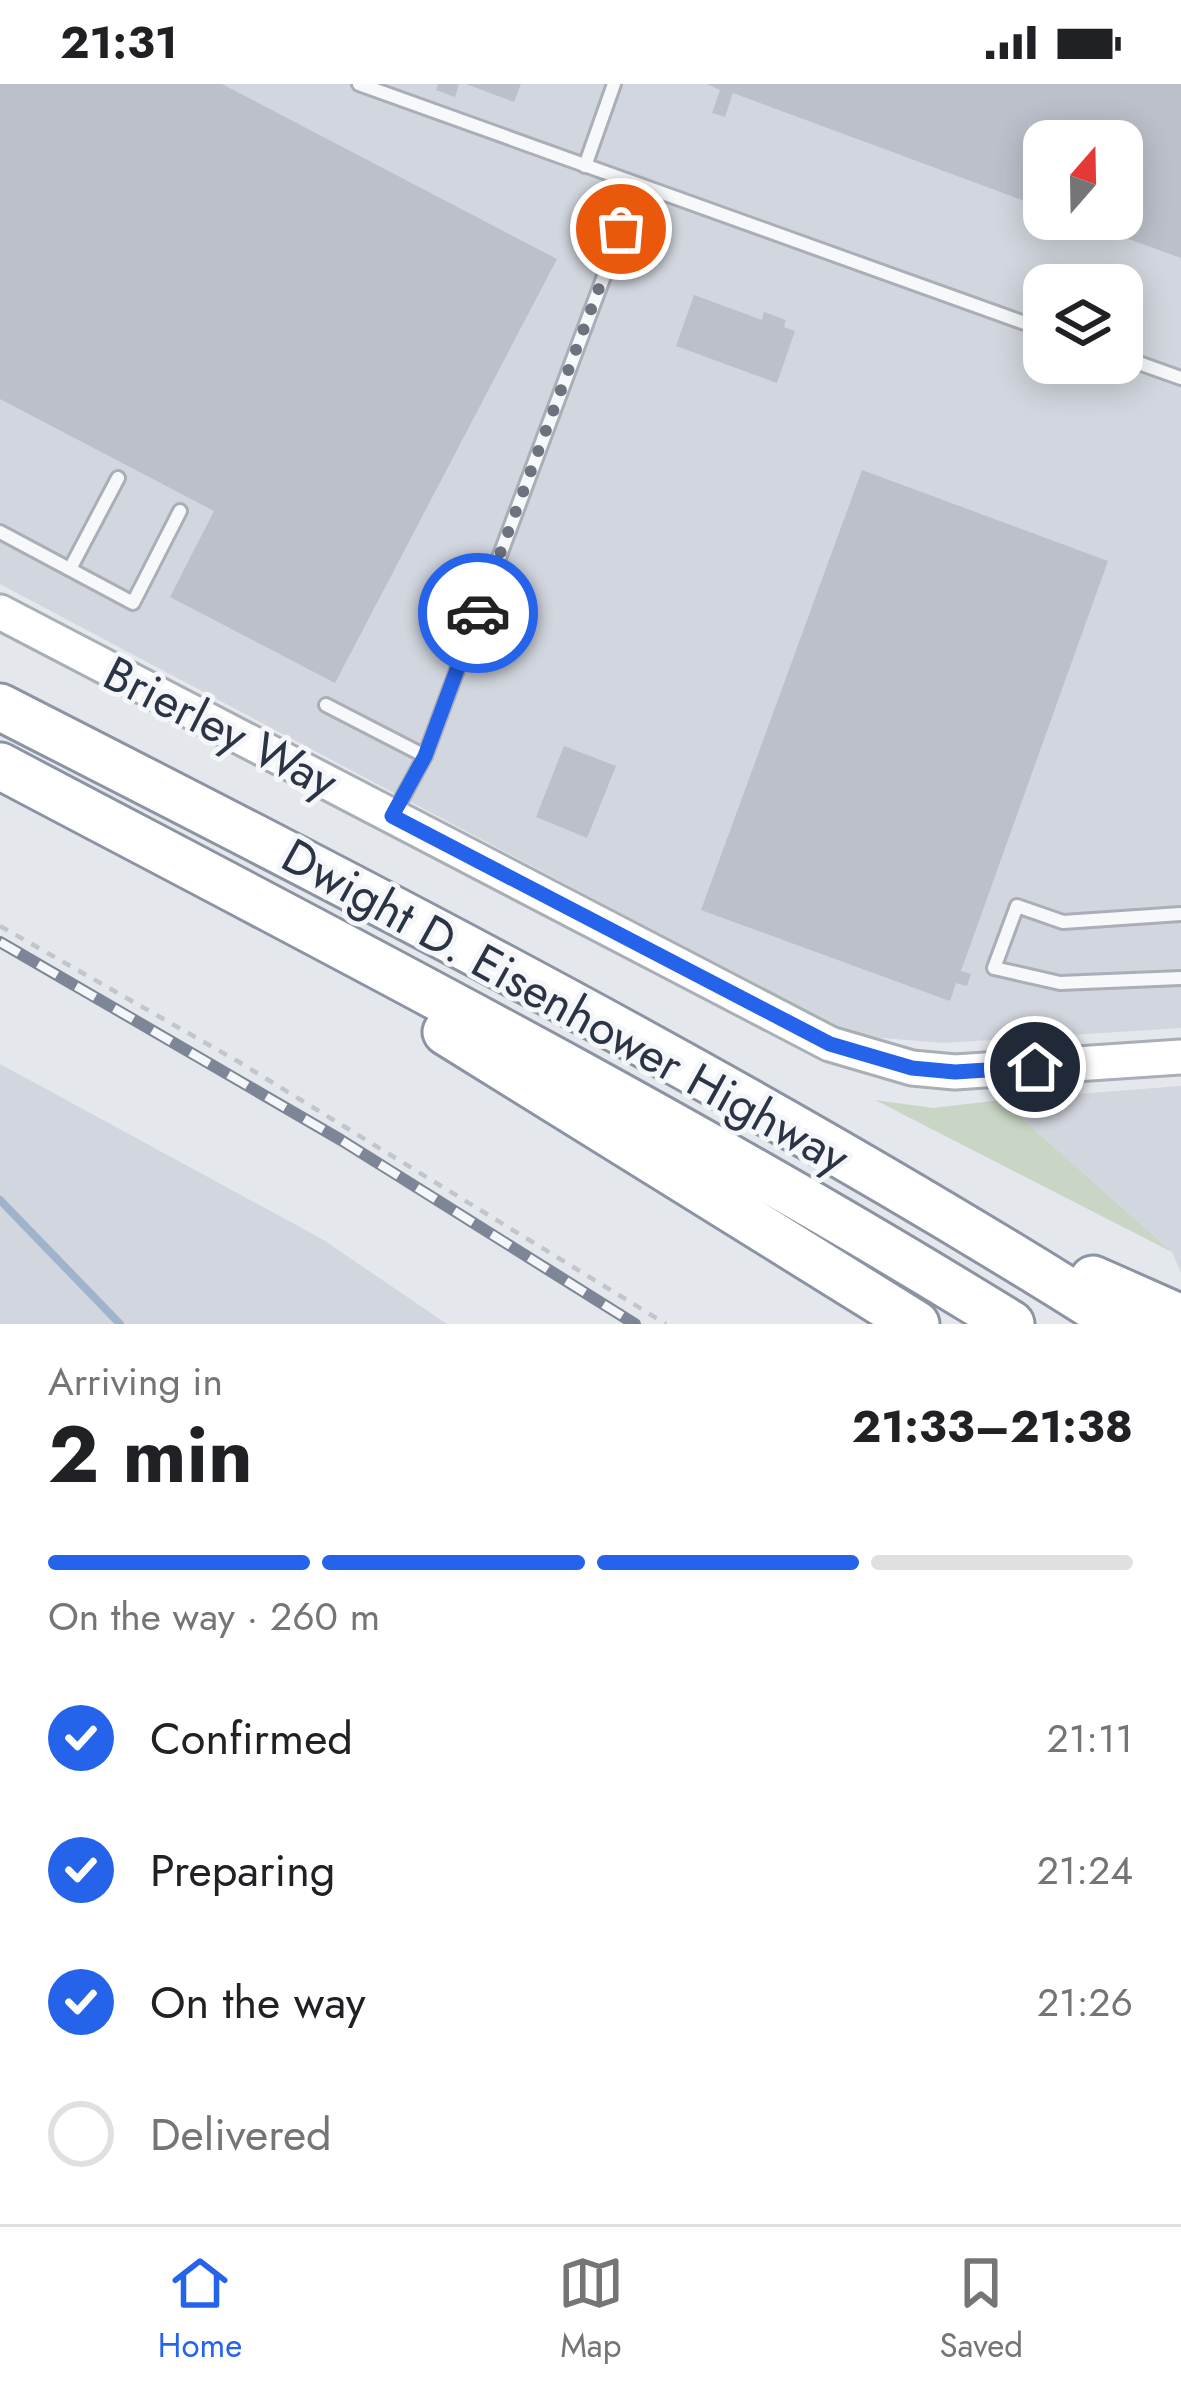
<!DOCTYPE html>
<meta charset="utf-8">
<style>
body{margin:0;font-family:Jost,sans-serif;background:#f6f6f6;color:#202124;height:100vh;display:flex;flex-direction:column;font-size:45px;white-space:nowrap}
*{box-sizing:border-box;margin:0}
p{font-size:39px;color:#757577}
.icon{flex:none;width:66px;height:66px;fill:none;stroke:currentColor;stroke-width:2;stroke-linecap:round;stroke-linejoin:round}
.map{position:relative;height:1240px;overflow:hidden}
.details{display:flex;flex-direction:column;background:#fff;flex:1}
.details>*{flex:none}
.needle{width:78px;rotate:20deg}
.tools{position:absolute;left:1023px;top:36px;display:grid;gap:24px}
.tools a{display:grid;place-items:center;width:120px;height:120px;border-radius:24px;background:#fff;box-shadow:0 6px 30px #0003;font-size:60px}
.pin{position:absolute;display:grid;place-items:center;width:102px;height:102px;color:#fff;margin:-51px;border:6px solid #fff;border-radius:50%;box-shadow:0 3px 12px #0007}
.courier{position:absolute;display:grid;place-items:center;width:120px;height:120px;margin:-60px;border:9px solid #2563eb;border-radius:50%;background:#fff;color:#222;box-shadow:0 3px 15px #0007}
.headline em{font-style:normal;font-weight:700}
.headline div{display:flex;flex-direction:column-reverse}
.headline{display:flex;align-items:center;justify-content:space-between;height:204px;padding:0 48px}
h1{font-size:78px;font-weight:700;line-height:90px}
.bar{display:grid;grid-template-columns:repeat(4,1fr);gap:18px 12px;align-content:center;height:144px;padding:0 48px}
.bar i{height:15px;border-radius:9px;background:#e0e0e0}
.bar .on{background:#2563eb}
.bar p{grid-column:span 4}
ol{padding:0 48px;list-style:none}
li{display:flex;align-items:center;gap:36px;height:132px}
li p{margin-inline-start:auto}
li .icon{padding:12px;border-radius:50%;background:#2563eb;color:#fff;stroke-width:4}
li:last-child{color:#757577}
li i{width:66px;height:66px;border:6px solid #e0e0e0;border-radius:50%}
.status{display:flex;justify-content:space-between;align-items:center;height:84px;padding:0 60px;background:#fff;direction:ltr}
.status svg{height:33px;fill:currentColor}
.tabs{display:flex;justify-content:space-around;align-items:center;height:168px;border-top:3px solid #e0e0e0;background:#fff;font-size:33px;color:#757577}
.tabs a{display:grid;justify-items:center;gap:6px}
.tabs .on{color:#2563eb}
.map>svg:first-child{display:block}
.built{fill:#d2d6de;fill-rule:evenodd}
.green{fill:#c9d6c5}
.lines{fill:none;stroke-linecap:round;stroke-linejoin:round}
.stream{stroke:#9fb4cc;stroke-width:8}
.building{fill:#bbc0ca}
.lane-casing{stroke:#a9aeb7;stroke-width:18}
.secondary-casing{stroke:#a9aeb7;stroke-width:39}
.highway-casing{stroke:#8b94a3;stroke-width:51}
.path{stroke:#c2c5cb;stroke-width:4.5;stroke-dasharray:9 9;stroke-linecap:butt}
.lane{stroke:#f7f8fa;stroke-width:12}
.secondary{stroke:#fff;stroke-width:33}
.highway{stroke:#fff;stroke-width:45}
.rail-casing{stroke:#7d8696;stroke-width:12}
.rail{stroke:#f4f6f9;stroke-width:8;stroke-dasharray:22;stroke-linecap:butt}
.done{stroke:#6c737f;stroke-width:12;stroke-dasharray:0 21.6}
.route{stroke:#2563eb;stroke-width:15}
.labels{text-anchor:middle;stroke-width:10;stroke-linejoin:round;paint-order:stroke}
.street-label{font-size:48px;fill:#2b3445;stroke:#f4f6f9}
</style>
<div class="status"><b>21:31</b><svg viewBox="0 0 49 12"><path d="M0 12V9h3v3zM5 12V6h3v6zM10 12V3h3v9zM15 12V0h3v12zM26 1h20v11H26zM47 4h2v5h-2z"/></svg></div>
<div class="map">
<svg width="1181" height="1240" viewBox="0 0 1181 1240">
<rect width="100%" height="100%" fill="#e4e7ec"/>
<g class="built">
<path d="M0 0H1181V944L944 959 870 953 839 945 0 500ZM1044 57H1122V135H1044ZM1044 201H1122V279H1044Z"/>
<path d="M0 980 322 1155 447 1240H0Z"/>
<path d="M1181 1002V1189L1172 1168 1001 1016Z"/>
</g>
<path class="green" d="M875 1016 933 1024 1001 1016 1172 1168Z"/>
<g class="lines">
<path class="stream" d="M0 1116 120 1240"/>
</g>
<g class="building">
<path d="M0 0H222L557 175 335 599 170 513 214 427 0 315Z"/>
<path d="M438 0H459L455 13 436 6Z"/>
<path d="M466 0H521L514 18Z"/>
<path d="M707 0H1181V174L1076 136 1122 135V57H1044V124L733 9 725 33 712 29 720 6Z"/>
<path d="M694 211 762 236 764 228 786 236 784 243 795 247 777 299 676 262Z"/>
<path d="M862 386 1108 477 961 887 971 890 967 902 956 899 950 917 701 826Z"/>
<path d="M564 662 616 682 587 754 536 733Z"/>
</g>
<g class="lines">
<defs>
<g id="lane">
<path d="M359 0 1044 246"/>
<path d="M585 82 614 0"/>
<path d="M1122 273 1181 294"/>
<path d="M0 448 133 519 180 427"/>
<path d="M70 485 118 394"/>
<path d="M326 621 425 672"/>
<path d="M393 731 425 672 638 101"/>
<path d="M1181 830 1063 838 1017 822 994 884 1060 899 1181 894"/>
</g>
<path id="secondary" d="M0 528 830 960 912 984 955 988 1181 973"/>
<g id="highway">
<path d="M0 623C380 817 760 1011 1121 1240"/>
<path d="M0 682C341 862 683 1037 1011 1240"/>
<path d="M446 948 916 1240"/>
<path d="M1093 1195 1181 1234"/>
</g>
</defs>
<use href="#lane" class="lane-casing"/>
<use href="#secondary" class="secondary-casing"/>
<use href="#highway" class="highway-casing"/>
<path class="path" d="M0 842 239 978 666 1240"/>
<use href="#lane" class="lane"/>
<use href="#secondary" class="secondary"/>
<use href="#highway" class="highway"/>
<defs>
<path id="rail" d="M0 858 341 1056 635 1240"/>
</defs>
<use href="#rail" class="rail-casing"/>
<use href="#rail" class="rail"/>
</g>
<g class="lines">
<path class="done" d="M478 529 621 145"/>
<path class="route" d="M478 529 425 672 392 732 830 960 912 984 955 988 1035 983"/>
</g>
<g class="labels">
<g class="street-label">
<text transform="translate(221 643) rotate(27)" y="17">Brierley Way</text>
<text transform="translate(566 922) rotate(29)" y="17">Dwight D. Eisenhower Highway</text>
</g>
</g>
</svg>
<div class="tools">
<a><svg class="needle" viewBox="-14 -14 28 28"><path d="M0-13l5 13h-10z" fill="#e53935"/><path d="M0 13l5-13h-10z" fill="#757577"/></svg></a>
<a><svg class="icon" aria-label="layers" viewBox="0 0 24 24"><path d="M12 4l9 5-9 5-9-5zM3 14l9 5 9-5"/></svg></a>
</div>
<div class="pin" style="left:621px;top:145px;background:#ea580c"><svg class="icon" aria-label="bag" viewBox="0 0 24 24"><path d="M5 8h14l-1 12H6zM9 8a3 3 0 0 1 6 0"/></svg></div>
<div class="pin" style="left:1035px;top:983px;background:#1f2937"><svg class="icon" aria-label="home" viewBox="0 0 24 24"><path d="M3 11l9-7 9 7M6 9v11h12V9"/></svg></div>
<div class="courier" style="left:478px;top:529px"><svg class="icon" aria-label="car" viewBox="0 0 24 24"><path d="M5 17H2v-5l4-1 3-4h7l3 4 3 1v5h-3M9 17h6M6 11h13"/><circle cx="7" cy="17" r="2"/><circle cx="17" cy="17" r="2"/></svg></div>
</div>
<section class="details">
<div class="headline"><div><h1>2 min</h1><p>Arriving in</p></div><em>21:33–21:38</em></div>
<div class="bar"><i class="on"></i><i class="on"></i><i class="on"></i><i></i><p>On the way · 260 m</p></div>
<ol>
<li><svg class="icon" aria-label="check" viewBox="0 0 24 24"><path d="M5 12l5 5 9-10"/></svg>Confirmed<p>21:11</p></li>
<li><svg class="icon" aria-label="check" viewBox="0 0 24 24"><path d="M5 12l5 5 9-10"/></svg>Preparing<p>21:24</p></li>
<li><svg class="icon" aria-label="check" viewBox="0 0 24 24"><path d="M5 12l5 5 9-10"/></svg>On the way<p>21:26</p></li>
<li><i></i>Delivered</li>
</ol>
</section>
<nav class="tabs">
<a class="on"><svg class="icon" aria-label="home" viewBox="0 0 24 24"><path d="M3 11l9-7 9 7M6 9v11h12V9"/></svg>Home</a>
<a><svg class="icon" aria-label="map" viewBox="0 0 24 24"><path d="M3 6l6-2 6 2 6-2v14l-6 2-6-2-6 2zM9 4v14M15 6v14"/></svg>Map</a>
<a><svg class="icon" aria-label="saved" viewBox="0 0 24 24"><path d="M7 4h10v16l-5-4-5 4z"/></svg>Saved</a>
</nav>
